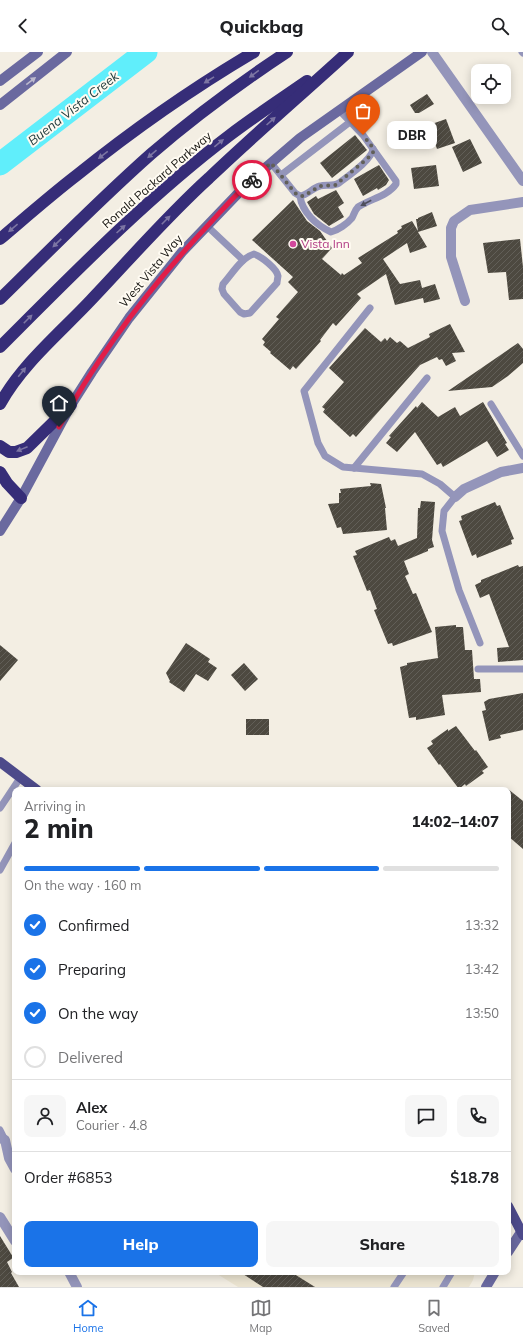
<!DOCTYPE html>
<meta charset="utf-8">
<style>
body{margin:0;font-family:Mulish,sans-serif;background:#f6f6f6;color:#202124;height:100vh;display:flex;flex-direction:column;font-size:15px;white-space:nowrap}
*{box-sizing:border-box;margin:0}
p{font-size:13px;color:#757577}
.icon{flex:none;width:22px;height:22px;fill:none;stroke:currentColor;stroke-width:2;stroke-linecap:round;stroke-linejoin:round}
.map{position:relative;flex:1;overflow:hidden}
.side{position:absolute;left:12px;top:735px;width:499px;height:488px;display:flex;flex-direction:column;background:#fff;border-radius:8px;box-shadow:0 2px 10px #0003}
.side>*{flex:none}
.buttons{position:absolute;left:471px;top:12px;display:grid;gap:8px}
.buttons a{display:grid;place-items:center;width:40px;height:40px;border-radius:8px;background:#fff;box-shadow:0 2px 10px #0003;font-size:20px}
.pin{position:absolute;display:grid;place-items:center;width:34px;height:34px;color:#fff;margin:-41px -17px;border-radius:50% 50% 50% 0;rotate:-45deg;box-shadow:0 0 4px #0007}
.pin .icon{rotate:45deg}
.courier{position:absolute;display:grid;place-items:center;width:40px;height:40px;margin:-20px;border:3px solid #e11d48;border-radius:50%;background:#fff;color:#222;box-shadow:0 1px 5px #0007}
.bubble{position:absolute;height:28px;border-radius:8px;background:#fff;box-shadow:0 2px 10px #0003;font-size:13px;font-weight:800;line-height:28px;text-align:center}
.summary em{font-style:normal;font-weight:800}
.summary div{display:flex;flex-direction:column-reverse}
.summary{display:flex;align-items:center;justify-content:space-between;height:68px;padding:0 12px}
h1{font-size:26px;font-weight:800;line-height:30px}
.bar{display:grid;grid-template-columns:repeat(4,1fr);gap:6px 4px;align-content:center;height:48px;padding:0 12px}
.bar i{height:5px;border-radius:3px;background:#e0e0e0}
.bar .on{background:#1a73e8}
.bar p{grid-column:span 4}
.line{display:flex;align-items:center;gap:10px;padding:0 12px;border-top:1px solid #e0e0e0}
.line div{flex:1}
.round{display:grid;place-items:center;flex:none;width:42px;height:42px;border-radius:8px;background:#f6f6f6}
ol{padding:0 12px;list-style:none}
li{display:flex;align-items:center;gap:12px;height:44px}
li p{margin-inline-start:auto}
li .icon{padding:4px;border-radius:50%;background:#1a73e8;color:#fff;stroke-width:4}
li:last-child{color:#757577}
li i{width:22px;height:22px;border:2px solid #e0e0e0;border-radius:50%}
.cta{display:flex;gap:8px;margin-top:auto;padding:8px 12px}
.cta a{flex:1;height:46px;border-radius:8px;background:#1a73e8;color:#fff;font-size:16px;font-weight:800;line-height:46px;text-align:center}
.cta a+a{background:#f6f6f6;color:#202124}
header{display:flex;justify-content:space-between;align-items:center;height:52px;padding:0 12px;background:#fff;font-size:18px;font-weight:800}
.menu{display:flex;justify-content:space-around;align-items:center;height:56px;border-top:1px solid #e0e0e0;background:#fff;font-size:11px;color:#757577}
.menu a{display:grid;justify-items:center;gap:2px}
.menu .on{color:#1a73e8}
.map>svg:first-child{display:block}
.built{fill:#eae3d0}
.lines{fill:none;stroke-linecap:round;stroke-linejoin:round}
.river{stroke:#60eefb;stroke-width:23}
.building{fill:url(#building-hatch)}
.lane{stroke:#9495ba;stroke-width:7}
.street{stroke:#9495ba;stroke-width:10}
.secondary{stroke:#6a699f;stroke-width:10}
.primary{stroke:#4d4a8a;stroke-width:10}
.highway{stroke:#362d78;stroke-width:12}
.oneway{fill:#7c75a3}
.oneway2{fill:#bcb9cd}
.oneway3{fill:#4e4e5c}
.done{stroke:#626059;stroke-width:4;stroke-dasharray:0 7.2}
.route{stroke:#e11d48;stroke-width:5}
.hotel-dot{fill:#d1479c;stroke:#fffbf2;stroke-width:1.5}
.labels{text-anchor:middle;stroke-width:4;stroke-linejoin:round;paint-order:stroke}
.street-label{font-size:12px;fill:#14130f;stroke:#fffbf2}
.hotel-label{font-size:12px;fill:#b23c85;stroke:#fffbf2;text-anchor:start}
.water-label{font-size:13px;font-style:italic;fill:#243d3f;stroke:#fffbf2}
</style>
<header><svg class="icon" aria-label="back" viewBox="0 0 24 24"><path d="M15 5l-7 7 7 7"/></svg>Quickbag<svg class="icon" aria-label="search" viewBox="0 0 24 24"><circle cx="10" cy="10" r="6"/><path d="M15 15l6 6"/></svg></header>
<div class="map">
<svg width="523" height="1235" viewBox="0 0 523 1235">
<defs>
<pattern id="building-hatch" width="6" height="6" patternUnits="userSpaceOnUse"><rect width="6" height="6" fill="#4d4940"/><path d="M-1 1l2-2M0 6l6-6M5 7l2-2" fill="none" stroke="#625f58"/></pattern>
</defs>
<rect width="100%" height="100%" fill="#f3eee3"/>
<path class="built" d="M214 1220H475L473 1228 469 1235H238Z"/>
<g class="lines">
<path class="river" d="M0 112 146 0"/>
</g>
<g class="building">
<path d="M427 42 434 52 419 61H415L410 53Z"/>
<path d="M446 67 455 91 437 97 429 73Z"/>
<path d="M355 83 367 98 332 126 320 111Z"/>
<path d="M470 87 482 111 463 120 452 95Z"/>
<path d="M379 113 389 128 386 133 378 138 377 136 363 144 354 127Z"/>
<path d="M436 113 439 134 414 137 411 116Z"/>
<path d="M336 138 344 151 338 155 344 165 329 174 314 162 307 150 316 144 318 147Z"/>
<path d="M293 148 307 169 320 179 332 196 322 207 341 223 342 221 344 223 362 211 358 206 398 181 397 179 402 176 401 174 412 169 418 179 416 167H418V166L432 160 437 174 418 180 427 195 410 201 407 191 383 207 400 232 420 228 422 236 435 232 440 247 424 251 423 246 395 253 386 222 357 242 361 246 336 274 333 271 320 288 321 289 296 317 293 314 290 318 270 301 271 300 263 293 265 290 262 287 279 267 276 265 298 240 288 230 293 225 252 188Z"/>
<path d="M520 187 523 215V247L509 248 506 220 488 221 483 191Z"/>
<path d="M450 272 465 300 452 301 456 309 446 314 442 307 439 308 437 305 420 313 356 385 353 382 350 385 323 360 325 357 322 355 344 330 329 316 365 276 381 290 385 286 387 289 390 285 397 291 400 289 408 296 430 285 429 282Z"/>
<path d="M518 291 523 297V311L508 324 492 335 448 339Z"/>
<path d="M422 350 438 365 455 355 460 364 483 350 507 391 505 392 509 398 497 405 487 389 443 415 441 411 437 413 415 380 397 400 386 391 391 385 389 384 416 354 417 356Z"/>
<path d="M370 431 381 432 386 456H385L387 478 343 482 341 475 337 476 328 452 339 451V441H341L340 437 371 434Z"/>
<path d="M421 449 435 450 432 488 434 495 428 497V499L404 509 409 522 405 524 413 542 416 541 432 580 393 594 392 591 388 592 374 558 377 557 370 538 367 539 353 504 357 503 355 499 389 485 391 489 395 487 398 494 417 486 418 456H420Z"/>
<path d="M495 450 497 454 500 453 514 487 511 488 512 492 477 506 476 502 472 504 459 469 462 468 461 464Z"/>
<path d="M518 513 519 515 523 514V608L498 610 497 596 509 595 489 542 480 546 475 533 481 530V528Z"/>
<path d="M456 573V575H463L465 598H472L474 627H480L481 640 442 643 445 663 416 668V665L409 666 400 615 407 613V611L438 606 435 575Z"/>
<path d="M186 591 210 607 208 610 217 616 208 629 196 622 184 640 169 630 170 629 166 621Z"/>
<path d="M0 593 18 608 0 629Z"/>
<path d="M244 611 258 627 245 639 231 623Z"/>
<path d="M523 641V678L500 683 501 686 489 689 482 659 486 658 484 650 489 647Z"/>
<rect x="246" y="667" width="23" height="16"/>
<path d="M456 674 475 699 476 698 488 715 482 719 484 721 466 734 465 732 459 737 440 712 439 713 427 696 433 692 431 689 448 677V679Z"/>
<path d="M508 737 523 749V797L508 784Z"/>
<path d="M0 1184 13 1205V1206L7 1210 12 1220 11 1221 19 1235H0Z"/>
<path d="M240 1220H291L315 1235H263Z"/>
</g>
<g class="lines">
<g class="lane">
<path d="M522 0 523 1"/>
<path d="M271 111 295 141 300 144C308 143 312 136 320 134 326 132 333 135 339 131 348 124 372 108 373 97"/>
<path d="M281 123 350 70"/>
<path d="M300 144C302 160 316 173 331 180 338 178 347 172 352 166 354 162 355 158 358 155 370 147 388 144 396 132V129L363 83 339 58"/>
<path d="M207 174 243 208"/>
<path d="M254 202C261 204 277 217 278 224 278 224 277 230 277 231L250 261 244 262 240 260 224 242 222 237 223 232C232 222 241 206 254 202Z"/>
<path d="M370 256 304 339 318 391 325 404 343 415 422 422 440 432 455 445 444 459 442 479 459 538 480 591"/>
<path d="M491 352 523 404"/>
<path d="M354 416 427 326"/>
<path d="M478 617H523"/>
<path d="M0 756 20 726"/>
<path d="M0 818 15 791"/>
<path d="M0 1078 5 1088"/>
<path d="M394 1235 404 1220"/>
<path d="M443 1235 452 1220"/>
</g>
<g class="street">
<path d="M432 0 523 129"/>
<path d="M465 249 451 205V176L454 169 470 158 523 150"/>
<path d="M455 445 464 437 501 420 523 416"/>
<path d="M0 1086 5 1088 9 1106 15 1117"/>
<path d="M0 1165 15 1189"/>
<path d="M69 1220 77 1235"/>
</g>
<g class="secondary">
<path d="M0 29 38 0"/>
<path d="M0 53 67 0"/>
<path d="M0 479 21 446 71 353 92 320 129 266 182 200 249 130 300 86 422 0"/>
<path d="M508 1200 523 1177"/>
<path d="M486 1235 495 1220"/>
</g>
<g class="primary">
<path d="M0 710 37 738"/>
<path d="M508 1154 523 1183"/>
</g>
<g class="highway">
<path d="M0 187C26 165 51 143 77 123 133 78 193 36 254 0"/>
<path d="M0 247C50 198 99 148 151 102 194 65 240 31 287 0"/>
<path d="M0 295C73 222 148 145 230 83 255 64 281 47 307 29"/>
<path d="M0 352C22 312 60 281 91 248 130 207 167 164 209 126 254 83 302 42 348 0"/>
<path d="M0 394 9 400H16L27 396 71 353"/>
<path d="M0 420 7 431 21 446"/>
</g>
</g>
<defs><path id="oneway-solid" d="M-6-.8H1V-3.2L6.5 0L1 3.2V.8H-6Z"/></defs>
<g class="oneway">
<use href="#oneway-solid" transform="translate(254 22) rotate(144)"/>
<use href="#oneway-solid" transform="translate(209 28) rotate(148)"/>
<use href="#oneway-solid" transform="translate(271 69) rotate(-42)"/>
<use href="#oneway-solid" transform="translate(219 91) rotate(-39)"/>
<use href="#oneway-solid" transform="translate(152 102) rotate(139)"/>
<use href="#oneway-solid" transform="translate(103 103) rotate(143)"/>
<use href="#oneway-solid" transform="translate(166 168) rotate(-45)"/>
<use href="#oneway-solid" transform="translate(13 176) rotate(140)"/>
<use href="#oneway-solid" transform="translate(121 177) rotate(-42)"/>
<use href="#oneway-solid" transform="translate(57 191) rotate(136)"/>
<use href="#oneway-solid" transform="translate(28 267) rotate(-45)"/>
<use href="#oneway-solid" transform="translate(22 320) rotate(-51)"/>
<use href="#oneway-solid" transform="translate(22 397) rotate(158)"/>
</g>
<use class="oneway2" href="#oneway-solid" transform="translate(31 29) rotate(-38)"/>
<use class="oneway3" href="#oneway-solid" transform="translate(366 151) rotate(152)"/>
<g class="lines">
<path class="done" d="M252 128 271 111 295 141 300 144H304L320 134 336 133 338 131 368 106 373 101V96L363 83"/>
<path class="route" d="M59 375C100 300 153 231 212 169 225 155 238 140 252 128"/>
</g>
<circle class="hotel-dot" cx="293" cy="192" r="4"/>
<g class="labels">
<g class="street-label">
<text transform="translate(157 128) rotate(-41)" y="4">Ronald Packard Parkway</text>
<text transform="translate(151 219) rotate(-50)" y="4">West Vista Way</text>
</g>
<g class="hotel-label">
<text x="301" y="196">Vista Inn</text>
</g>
<g class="water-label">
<text transform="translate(73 56) rotate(-38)" y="5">Buena Vista Creek</text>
</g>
</g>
</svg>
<div class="buttons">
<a><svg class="icon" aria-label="locate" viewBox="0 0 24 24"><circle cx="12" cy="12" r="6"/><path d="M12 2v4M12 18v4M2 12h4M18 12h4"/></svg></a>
</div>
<div class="pin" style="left:363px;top:83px;background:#ea580c"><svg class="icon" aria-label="bag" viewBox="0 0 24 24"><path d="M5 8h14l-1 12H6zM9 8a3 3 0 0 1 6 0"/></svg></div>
<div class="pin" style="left:59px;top:375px;background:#1f2937"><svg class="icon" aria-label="home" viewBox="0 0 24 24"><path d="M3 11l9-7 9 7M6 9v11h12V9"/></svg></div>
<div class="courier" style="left:252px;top:128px"><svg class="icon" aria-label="bike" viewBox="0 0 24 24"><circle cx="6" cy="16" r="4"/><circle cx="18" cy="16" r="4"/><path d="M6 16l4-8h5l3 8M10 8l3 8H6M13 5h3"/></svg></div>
<div class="bubble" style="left:387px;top:69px;width:50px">DBR</div>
<section class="side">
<div class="summary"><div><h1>2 min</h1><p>Arriving in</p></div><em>14:02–14:07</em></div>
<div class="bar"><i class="on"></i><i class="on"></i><i class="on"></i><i></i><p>On the way · 160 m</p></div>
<ol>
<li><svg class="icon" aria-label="check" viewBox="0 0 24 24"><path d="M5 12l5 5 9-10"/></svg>Confirmed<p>13:32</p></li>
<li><svg class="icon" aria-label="check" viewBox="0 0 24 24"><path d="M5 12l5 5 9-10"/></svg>Preparing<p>13:42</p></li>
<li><svg class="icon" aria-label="check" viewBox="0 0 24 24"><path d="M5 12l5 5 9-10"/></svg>On the way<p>13:50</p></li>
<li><i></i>Delivered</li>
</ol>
<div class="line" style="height:72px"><a class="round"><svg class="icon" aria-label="person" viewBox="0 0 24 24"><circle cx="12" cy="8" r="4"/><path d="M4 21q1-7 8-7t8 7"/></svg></a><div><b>Alex</b><p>Courier · 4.8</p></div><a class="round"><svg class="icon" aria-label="chat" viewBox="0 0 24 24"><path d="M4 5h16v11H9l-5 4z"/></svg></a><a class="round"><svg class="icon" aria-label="phone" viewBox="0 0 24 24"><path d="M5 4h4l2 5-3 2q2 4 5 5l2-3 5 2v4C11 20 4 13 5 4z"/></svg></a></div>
<div class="line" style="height:52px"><div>Order #6853</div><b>$18.78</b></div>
<div class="cta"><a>Help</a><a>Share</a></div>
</section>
</div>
<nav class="menu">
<a class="on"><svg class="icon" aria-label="home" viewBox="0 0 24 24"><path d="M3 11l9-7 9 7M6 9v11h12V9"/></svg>Home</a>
<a><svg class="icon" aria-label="map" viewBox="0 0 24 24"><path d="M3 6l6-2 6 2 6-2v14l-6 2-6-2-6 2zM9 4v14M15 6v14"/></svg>Map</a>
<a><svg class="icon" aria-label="saved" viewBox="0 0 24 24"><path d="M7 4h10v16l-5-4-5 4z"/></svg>Saved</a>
</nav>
